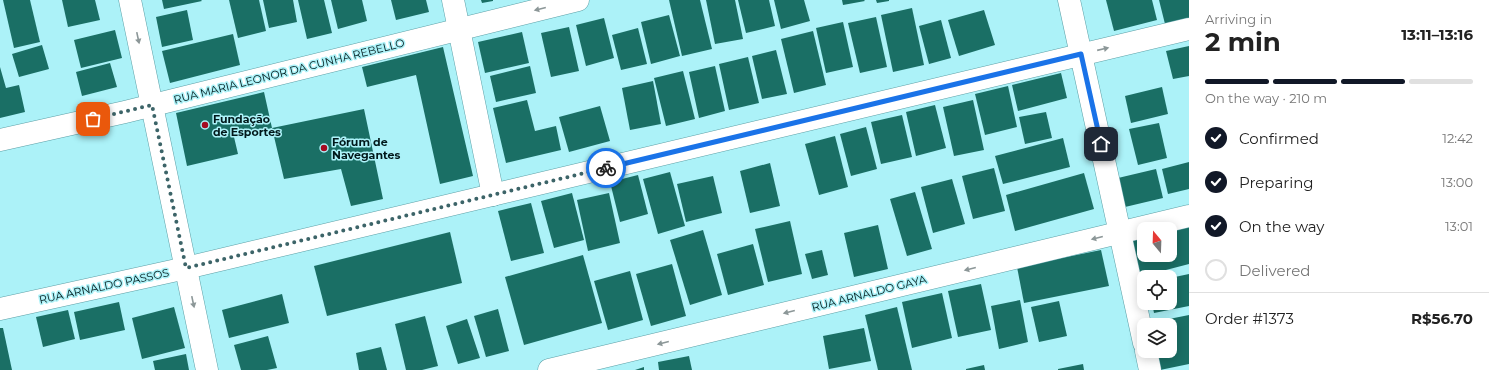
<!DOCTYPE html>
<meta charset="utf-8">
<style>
body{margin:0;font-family:Montserrat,sans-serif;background:#f2f2f2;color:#222;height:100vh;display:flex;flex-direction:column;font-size:15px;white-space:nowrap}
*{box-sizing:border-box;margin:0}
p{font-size:13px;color:#767676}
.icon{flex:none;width:22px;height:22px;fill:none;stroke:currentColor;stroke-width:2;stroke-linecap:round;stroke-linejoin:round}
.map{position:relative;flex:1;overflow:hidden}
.sheet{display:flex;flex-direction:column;background:#fff;width:300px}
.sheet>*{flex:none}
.needle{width:26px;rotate:341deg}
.buttons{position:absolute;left:1137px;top:222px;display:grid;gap:8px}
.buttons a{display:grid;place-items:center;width:40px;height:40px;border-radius:8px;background:#fff;box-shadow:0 2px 10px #0003;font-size:20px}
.pin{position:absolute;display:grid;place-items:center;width:34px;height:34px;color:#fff;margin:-17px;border-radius:8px;box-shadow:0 2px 6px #0006}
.courier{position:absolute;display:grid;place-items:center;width:40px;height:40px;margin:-20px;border:3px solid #1a73e8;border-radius:50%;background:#fff;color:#222;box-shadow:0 1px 5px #0007}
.overview em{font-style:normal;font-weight:700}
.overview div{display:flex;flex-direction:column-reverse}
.overview{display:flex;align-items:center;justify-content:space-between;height:68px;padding:0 16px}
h1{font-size:26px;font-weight:700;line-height:30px}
.bar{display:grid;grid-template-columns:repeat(4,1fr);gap:6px 4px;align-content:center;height:48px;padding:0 16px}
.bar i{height:5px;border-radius:3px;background:#e0e0e0}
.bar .on{background:#111827}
.bar p{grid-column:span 4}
.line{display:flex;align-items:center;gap:10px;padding:0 16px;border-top:1px solid #e0e0e0}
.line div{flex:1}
ol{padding:0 16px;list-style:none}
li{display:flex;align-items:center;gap:12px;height:44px}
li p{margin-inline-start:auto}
li .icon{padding:4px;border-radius:50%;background:#111827;color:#fff;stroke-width:4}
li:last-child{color:#767676}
li i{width:22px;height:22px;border:2px solid #e0e0e0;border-radius:50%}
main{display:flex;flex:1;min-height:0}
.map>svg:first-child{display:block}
.building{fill:#1a6f65}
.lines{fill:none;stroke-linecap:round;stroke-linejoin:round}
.minor-casing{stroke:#5c9fa6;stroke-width:23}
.major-casing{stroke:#5c9fa6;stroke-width:23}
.minor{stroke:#fff;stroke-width:22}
.major{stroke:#fff;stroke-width:22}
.oneway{fill:#8c9798}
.done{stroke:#3c6468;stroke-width:4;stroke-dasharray:0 7.2}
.route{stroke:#1a73e8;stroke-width:5}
.poi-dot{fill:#a50b21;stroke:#acf2f8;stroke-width:1.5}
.labels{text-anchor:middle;stroke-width:3;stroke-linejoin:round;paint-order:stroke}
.street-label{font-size:11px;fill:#00181a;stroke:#acf2f8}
.poi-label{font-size:11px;font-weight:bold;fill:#00181a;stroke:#acf2f8;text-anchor:start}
</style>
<main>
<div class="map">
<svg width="1189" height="370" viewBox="0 0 1189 370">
<rect width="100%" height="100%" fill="#acf2f8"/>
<g class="building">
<path d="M3 0H30L40 42 14 48Z"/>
<path d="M62 0H95L100 20 68 27Z"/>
<path d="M162 0H201L202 1 164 9Z"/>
<path d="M229 0H259L266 31 238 38Z"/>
<path d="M263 0H293L297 22 269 28Z"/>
<path d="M298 0H324L332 33 307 39Z"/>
<path d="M331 0H362L367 21 338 29Z"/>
<path d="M391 0H426L429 12 396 20Z"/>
<path d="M481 0H493V1L482 3Z"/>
<path d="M669 0H700L712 49 682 56Z"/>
<path d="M706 0H735L743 39 715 44Z"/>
<path d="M738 0H769L775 26 746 33Z"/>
<path d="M774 0H804L810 21 781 29Z"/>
<path d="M842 0H864L865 1 843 5Z"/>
<path d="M876 0H889V1L877 3Z"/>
<path d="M1106 0H1152L1157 20 1114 31Z"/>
<path d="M1159 0H1189V18L1165 24Z"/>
<path d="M912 8 924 65 893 72 881 15Z"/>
<path d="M187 10 193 40 162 47 156 17Z"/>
<path d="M984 10 995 45 959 56 948 20Z"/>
<path d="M669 15 680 56 651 64 641 22Z"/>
<path d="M876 17 887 67 860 73 848 23Z"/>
<path d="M604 18 614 58 586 66 576 25Z"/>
<path d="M941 20 951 58 929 64 919 26Z"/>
<path d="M843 22 853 67 826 73 816 28Z"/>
<path d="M569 27 579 71 551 77 541 33Z"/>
<path d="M638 28 647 64 621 70 612 35Z"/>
<path d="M115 30 122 58 81 68 74 40Z"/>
<path d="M813 31 826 85 794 93 781 39Z"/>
<path d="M522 32 529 63 485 73 478 42Z"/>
<path d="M233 34 240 65 170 83 162 51Z"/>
<path d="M42 45 49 69 19 77 12 54Z"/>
<path d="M1189 46V76L1173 79 1166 51Z"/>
<path d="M443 47 473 176 440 184 416 75 367 87 362 67Z"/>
<path d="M776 50 787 94 762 99 752 56Z"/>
<path d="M748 57 759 103 729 110 719 64Z"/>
<path d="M110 63 117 87 82 96 76 72Z"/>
<path d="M530 66 536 93 496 102 490 76Z"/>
<path d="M715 66 725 111 699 118 689 72Z"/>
<path d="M0 67 6 88 19 85 25 112 0 118Z"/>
<path d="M683 71 695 119 666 126 654 78Z"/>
<path d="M1061 73 1067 98 1018 111 1012 85Z"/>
<path d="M653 81 661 124 630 130 622 88Z"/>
<path d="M1008 86 1017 127 985 135 975 94Z"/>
<path d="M1162 87 1168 114 1131 123 1125 96Z"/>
<path d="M264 92 272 128 234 137 238 154 187 166 176 113Z"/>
<path d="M527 100 535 131 556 126 561 150 506 163 493 108Z"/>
<path d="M973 100 984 150 954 156 943 107Z"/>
<path d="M935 105 946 148 916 156 906 112Z"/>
<path d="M600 106 610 141 569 152 559 117Z"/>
<path d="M364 109 383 199 351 206 341 169 284 179 272 128Z"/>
<path d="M1046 112 1052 138 1025 144 1019 117Z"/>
<path d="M902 115 912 157 881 164 871 122Z"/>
<path d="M1159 123 1167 158 1138 165 1129 129Z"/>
<path d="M866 127 877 169 851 176 840 134Z"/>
<path d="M835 136 848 187 819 195 805 144Z"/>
<path d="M1063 138 1070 167 1003 184 995 156Z"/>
<path d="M1189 162V189L1168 194 1162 169Z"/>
<path d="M770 163 780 206 750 213 740 171Z"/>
<path d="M994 168 1005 211 973 219 962 176Z"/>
<path d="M1156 169 1163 198 1125 207 1118 178Z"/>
<path d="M670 172 685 226 658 234 643 179Z"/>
<path d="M1084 173 1094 209 1015 231 1006 195Z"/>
<path d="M638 175 648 214 620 222 610 182Z"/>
<path d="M713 176 722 213 686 222 677 184Z"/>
<path d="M952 179 965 224 933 233 921 187Z"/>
<path d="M915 192 932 249 907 256 890 199Z"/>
<path d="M572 193 584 240 554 248 541 201Z"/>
<path d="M609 193 620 243 588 251 577 200Z"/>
<path d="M531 203 544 253 511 261 498 211Z"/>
<path d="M790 221 802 274 768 282 755 229Z"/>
<path d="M878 225 888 269 854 277 844 233Z"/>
<path d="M1189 226V264L1139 277 1130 241 1144 237V255H1170V230Z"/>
<path d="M703 230 722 295 690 305 670 240Z"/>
<path d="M450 232 462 283 327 316 314 266Z"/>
<path d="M753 244 764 285 728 295 717 254Z"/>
<path d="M822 250 828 275 812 279 805 254Z"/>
<path d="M1101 250 1109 286 1024 303 1017 267Z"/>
<path d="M583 255 602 323 524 345 505 277Z"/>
<path d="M672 264 686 316 651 326 636 274Z"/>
<path d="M630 271 643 320 608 330 594 281Z"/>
<path d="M1189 274V306L1154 313 1152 303H1170V278Z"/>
<path d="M981 284 991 330 958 337 948 291Z"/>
<path d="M942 293 952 338 912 348 902 302Z"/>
<path d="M282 294 289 323 229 338 222 310Z"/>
<path d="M1020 300 1028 342 999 349 991 306Z"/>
<path d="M1059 301 1067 336 1039 342 1031 307Z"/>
<path d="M119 302 125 330 80 340 74 312Z"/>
<path d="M174 307 185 348 142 359 132 318Z"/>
<path d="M897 307 912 370H878L865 315Z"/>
<path d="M498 309 509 351 486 357 474 316Z"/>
<path d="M68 310 75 339 43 347 36 317Z"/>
<path d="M1189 315V364L1160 370 1155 351H1170V325H1149V323Z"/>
<path d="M425 316 438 366 422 370H406L395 324Z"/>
<path d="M467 319 480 358 458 364 446 326Z"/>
<path d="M0 328H3L12 370H0Z"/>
<path d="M864 328 871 361 829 369 823 336Z"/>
<path d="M268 336 277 368 267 370H241L234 345Z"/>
<path d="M381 347 387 370H359L356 353Z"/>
<path d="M186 354 189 370H155L153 361Z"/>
<path d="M689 356 692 370H659L658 362Z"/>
<path d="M1083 364 1084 370H1058V369Z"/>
<path d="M984 365 985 370H966V369Z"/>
<path d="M644 367V370H635Z"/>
</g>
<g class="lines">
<defs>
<g id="minor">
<path d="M453 0 493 195"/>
<path d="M1069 0 1144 343"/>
<path d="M0 140 125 112 578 0"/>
<path d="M0 309 186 268 1189 29"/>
<path d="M1146 351 1150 370"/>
<path d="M549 370 1189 216"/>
</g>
<path id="major" d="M130 0 207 370"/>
</defs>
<use href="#minor" class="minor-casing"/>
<use href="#major" class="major-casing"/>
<use href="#minor" class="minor"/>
<use href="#major" class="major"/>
</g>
<defs><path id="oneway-solid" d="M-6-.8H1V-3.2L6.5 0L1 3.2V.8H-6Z"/></defs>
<g class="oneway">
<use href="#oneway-solid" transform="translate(540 9) rotate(166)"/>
<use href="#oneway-solid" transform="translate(138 38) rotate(78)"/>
<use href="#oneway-solid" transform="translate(1103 49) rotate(-13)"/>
<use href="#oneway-solid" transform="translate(1097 238) rotate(166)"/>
<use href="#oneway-solid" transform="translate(970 269) rotate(166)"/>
<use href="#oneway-solid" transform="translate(193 302) rotate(78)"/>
<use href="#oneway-solid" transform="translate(789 312) rotate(166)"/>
<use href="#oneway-solid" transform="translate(663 343) rotate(166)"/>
</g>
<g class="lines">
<path class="done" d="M93 119 152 105 186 268 606 168"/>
<path class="route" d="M606 168 1081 54 1101 144"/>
</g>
<g class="poi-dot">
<circle cx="205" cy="125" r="4"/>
<circle cx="324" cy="148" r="4"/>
</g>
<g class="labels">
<g class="street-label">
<text transform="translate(289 71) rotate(-14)" y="4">RUA MARIA LEONOR DA CUNHA REBELLO</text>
<text transform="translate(104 286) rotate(-12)" y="4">RUA ARNALDO PASSOS</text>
<text transform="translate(869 293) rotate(-14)" y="4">RUA ARNALDO GAYA</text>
</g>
<g class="poi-label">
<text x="213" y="123">Fundação<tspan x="213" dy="13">de Esportes</tspan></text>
<text x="332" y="146">Fórum de<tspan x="332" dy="13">Navegantes</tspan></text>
</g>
</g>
</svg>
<div class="buttons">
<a><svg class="needle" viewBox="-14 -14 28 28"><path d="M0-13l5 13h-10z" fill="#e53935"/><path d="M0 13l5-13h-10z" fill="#767676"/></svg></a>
<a><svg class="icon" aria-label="locate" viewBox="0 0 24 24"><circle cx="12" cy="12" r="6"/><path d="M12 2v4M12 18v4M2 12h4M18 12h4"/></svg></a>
<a><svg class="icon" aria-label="layers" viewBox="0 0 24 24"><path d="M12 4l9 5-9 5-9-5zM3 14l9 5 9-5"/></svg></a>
</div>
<div class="pin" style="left:93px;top:119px;background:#ea580c"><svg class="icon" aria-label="bag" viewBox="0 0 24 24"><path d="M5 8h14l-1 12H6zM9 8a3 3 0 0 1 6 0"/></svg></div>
<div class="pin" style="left:1101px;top:144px;background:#1f2937"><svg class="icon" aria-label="home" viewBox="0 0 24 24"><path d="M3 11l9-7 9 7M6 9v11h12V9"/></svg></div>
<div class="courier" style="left:606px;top:168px"><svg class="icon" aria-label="bike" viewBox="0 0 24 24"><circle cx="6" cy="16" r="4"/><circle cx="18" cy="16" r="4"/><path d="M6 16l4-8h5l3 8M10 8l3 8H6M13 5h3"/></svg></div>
</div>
<section class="sheet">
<div class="overview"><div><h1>2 min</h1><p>Arriving in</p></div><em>13:11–13:16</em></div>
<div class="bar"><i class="on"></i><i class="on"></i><i class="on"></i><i></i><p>On the way · 210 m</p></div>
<ol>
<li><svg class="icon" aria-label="check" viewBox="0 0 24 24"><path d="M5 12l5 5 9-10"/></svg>Confirmed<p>12:42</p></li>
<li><svg class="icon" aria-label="check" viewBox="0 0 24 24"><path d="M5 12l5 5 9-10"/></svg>Preparing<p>13:00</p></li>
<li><svg class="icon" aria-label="check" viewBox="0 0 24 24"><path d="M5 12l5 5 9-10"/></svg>On the way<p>13:01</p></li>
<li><i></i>Delivered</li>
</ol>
<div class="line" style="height:52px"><div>Order #1373</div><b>R$56.70</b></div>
</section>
</main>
